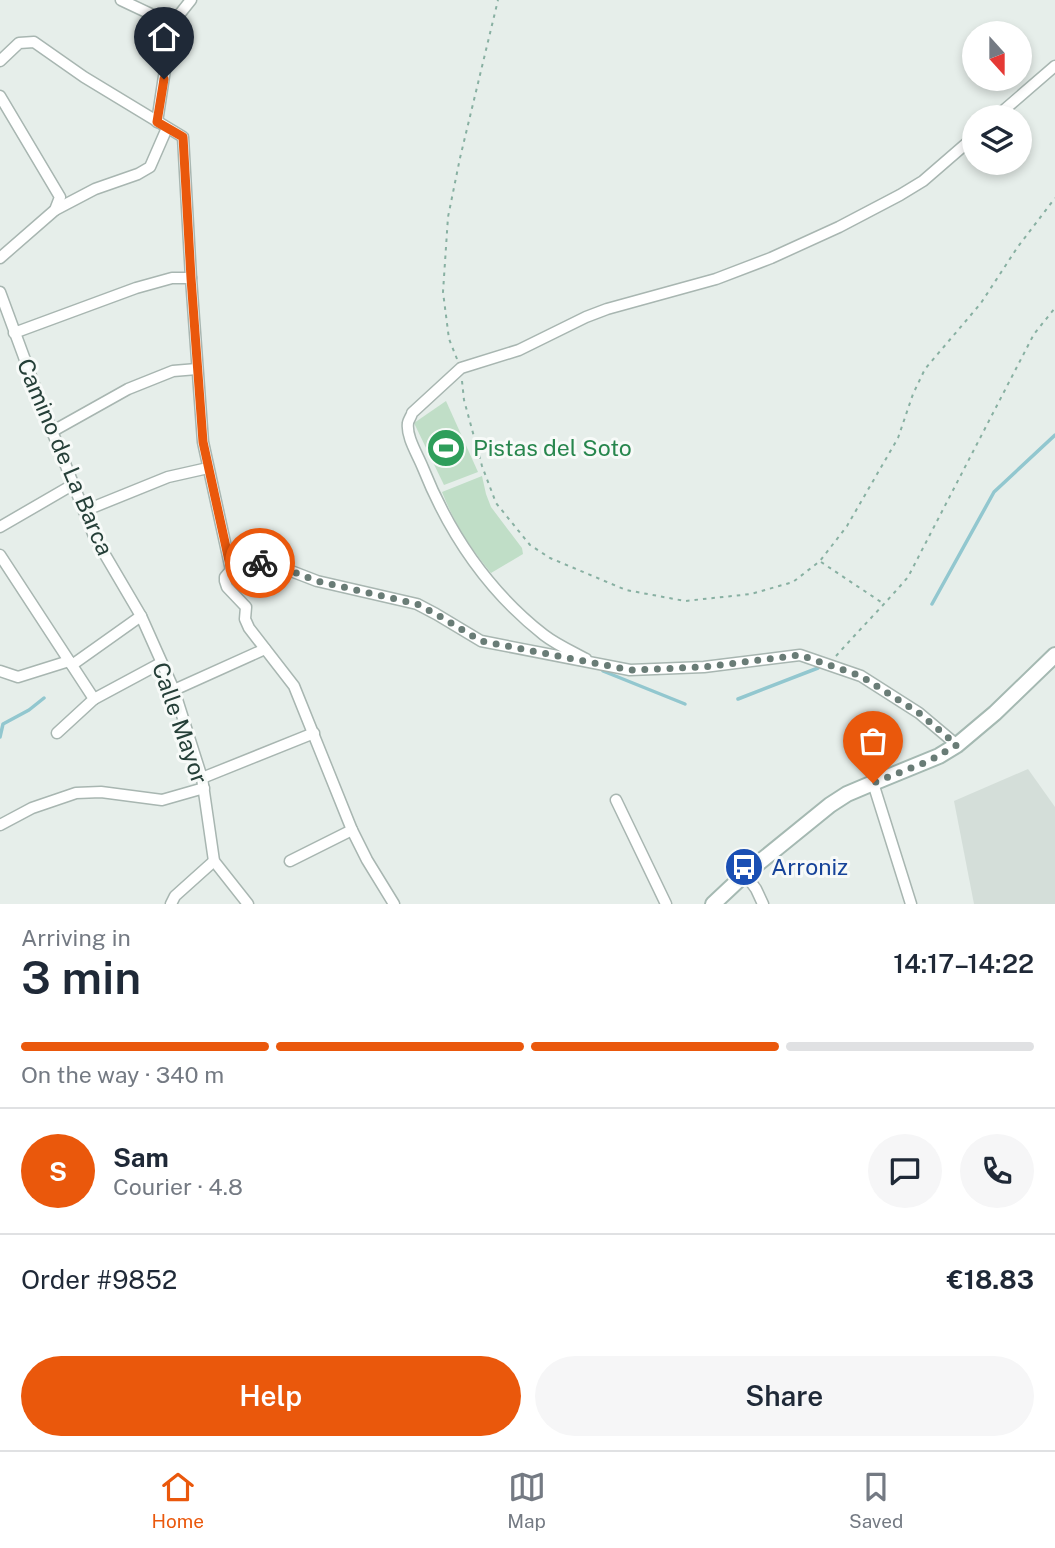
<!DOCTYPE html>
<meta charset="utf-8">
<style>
body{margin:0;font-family:"Public Sans",sans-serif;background:#f6f6f7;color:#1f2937;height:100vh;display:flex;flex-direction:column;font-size:26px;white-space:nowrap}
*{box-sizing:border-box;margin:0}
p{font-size:23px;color:#747a83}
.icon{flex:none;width:38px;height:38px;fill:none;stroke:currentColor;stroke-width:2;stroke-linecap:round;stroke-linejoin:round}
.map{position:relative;height:904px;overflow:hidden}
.drawer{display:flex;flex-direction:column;background:#fff;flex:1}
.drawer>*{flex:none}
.needle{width:46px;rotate:159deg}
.fabs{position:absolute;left:962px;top:21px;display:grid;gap:14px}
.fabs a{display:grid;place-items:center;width:70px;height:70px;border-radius:50%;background:#fff;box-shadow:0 4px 10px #0003;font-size:35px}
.pin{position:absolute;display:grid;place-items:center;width:60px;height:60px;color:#fff;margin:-72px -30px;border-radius:50% 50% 50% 0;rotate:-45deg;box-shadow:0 0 7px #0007}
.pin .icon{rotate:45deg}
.courier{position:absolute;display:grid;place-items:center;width:70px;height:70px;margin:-35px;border:5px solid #ea580c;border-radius:50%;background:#fff;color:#222;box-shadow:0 2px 9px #0007}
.summary em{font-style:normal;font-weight:600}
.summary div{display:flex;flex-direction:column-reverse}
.summary{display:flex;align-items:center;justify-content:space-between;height:119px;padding:0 21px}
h1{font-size:46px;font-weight:600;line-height:52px}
.bar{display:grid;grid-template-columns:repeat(4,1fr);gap:10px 7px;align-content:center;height:84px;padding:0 21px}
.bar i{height:9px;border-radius:5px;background:#e0e1e3}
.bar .selected{background:#ea580c}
.bar p{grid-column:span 4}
.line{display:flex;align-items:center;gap:18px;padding:0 21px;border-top:2px solid #e0e1e3}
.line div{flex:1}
.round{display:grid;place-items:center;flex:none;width:74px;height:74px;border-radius:37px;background:#f6f6f7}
.primary-button{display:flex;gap:14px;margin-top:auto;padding:14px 21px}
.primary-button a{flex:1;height:80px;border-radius:42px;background:#ea580c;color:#fff;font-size:28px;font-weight:600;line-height:80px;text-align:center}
.primary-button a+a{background:#f6f6f7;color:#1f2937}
.dock{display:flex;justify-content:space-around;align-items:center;height:98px;border-top:2px solid #e0e1e3;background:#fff;font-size:19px;color:#747a83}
.dock a{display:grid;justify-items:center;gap:4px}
.dock .selected{color:#ea580c}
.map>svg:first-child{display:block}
.built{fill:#d4ded9}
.green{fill:#c0dec7}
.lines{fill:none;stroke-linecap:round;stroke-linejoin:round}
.stream{stroke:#92c7cf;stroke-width:3.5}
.street-casing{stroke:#a8b6b1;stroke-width:13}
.secondary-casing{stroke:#a5b9b2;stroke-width:18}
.path{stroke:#88b0a2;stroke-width:2;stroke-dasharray:3.5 5;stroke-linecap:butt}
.street{stroke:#fff;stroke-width:10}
.secondary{stroke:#fff;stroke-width:14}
.done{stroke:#697c76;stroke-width:7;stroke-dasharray:0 12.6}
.route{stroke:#ea580c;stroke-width:9}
.labels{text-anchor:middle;stroke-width:6;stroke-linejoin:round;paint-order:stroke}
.leisure-label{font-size:23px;fill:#27864d;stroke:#f7faf8;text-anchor:start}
.street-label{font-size:23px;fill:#253f38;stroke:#f7faf8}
.transit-label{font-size:23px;fill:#164399;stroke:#f7faf8;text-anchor:start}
</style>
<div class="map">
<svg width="1055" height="904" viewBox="0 0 1055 904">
<rect width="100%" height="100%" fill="#e6eeea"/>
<path class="built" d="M1028 769 1055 807V904H974L954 801Z"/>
<g class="green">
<path d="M446 401 478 472 444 485 414 423Z"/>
<path d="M482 476 486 494 491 507 522 548 523 554 491 573C469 546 455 525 442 492Z"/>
</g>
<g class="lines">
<g class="stream">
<path d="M932 604 994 492 1055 435"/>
<path d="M603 671 685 704"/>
<path d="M738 699 818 668"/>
<path d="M0 737 3 724 29 710 44 698"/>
</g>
<defs>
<g id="street">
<path d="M121 0 174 25"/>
<path d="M0 61 19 43 34 42 84 77 183 137 191 278 203 442 231 570"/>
<path d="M0 96 60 197 55 210 0 258"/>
<path d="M996 117 1055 66"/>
<path d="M157 122 170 37 175 20 191 0"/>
<path d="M55 210 95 189 138 174 150 167 167 128"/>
<path d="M0 292 42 406 94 536 141 616 174 690 202 778 214 861 248 904"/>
<path d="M14 333 136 288 172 278H191"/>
<path d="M53 431 128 389 173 371 197 369"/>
<path d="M84 511 168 477 208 468"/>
<path d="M0 527 74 484"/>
<path d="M0 555 94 699 57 733"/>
<path d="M586 659C573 652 557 645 544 635 489 592 449 533 423 468 418 455 406 437 408 423 408 421 412 415 412 413L461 368 519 350 586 317 607 309 716 279 771 258 839 227 900 195 923 181 975 136"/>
<path d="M72 665 141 616"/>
<path d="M0 671 18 677 69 661"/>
<path d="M174 690 265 649"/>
<path d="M94 699 161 663"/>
<path d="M202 778 314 733"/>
<path d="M873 783 911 904"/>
<path d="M616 800 666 904"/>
<path d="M0 825 32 808 76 793 101 792 162 800 204 788"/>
<path d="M290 861 352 830"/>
<path d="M745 874 756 889 763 904"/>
<path d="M171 904 175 896 214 861"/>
<path d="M394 904 367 860 352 830 294 686 249 628 245 619 246 607 227 587 225 581V577L231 570 250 563H264L278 566 317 581 417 604 436 614 481 641 630 670 704 667 800 655 861 676 919 713 957 745"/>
</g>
<path id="secondary" d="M713 904 745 874 830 805 847 794 873 783 939 756 957 745 995 713 1055 655"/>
</defs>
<use href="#street" class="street-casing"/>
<use href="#secondary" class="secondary-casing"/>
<g class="path">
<path d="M457 359 449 339 443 292 448 217 460 158 498 0"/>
<path d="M462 381 464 400 482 466 496 503 530 545 550 558 626 590 685 601 751 594 793 582 820 561 847 526 898 438 913 394 925 369 981 303 1017 248 1055 198"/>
<path d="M821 562 884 604"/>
<path d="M836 656C860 629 885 604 908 577L1034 334 1055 308"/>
</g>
<use href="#street" class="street"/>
<use href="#secondary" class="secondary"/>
</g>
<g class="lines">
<path class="done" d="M260 563 278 566 317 581 417 604 436 614 481 641 630 670 704 667 800 655 861 676 919 713 957 745 929 761 873 783"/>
<path class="route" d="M164 79 157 122 183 137 191 278 203 442 231 570 250 563H260"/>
</g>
<defs>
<symbol id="stadium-disc" viewBox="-11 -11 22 22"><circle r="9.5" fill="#2e9e5b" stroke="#f7faf8"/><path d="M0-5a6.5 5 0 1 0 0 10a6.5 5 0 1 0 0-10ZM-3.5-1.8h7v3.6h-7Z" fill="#fff"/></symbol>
<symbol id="bus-disc" viewBox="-11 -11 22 22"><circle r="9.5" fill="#1a4fb4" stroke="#f7faf8"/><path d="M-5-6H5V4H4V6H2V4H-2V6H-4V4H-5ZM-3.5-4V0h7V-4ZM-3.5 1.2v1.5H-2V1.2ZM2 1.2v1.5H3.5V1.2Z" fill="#fff"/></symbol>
</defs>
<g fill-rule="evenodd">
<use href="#stadium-disc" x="424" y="426" width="44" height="44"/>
<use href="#bus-disc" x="722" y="845" width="44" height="44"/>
</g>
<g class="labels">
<g class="leisure-label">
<text x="473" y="456">Pistas del Soto</text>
</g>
<g class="street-label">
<text transform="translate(65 457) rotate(67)" y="8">Camino de La Barca</text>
<text transform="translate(180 723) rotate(71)" y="8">Calle Mayor</text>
</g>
<g class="transit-label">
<text x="771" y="875">Arroniz</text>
</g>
</g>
</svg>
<div class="fabs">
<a><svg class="needle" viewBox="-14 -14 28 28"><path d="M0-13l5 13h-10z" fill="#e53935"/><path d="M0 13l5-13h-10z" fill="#747a83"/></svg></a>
<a><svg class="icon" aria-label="layers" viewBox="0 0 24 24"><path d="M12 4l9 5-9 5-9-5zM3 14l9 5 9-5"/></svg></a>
</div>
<div class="pin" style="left:873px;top:783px;background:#ea580c"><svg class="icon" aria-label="bag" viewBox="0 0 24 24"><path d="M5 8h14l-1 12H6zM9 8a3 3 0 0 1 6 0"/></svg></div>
<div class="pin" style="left:164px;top:79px;background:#1f2937"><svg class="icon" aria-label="home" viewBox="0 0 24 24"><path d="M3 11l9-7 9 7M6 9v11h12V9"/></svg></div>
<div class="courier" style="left:260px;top:563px"><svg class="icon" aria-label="bike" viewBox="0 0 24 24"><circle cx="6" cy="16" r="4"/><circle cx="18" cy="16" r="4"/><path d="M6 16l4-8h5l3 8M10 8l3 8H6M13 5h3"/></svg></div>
</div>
<section class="drawer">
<div class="summary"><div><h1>3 min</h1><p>Arriving in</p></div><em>14:17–14:22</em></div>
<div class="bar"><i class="selected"></i><i class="selected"></i><i class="selected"></i><i></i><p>On the way · 340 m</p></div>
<div class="line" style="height:126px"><b class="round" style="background:#ea580c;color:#fff">S</b><div><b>Sam</b><p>Courier · 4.8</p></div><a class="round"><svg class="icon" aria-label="chat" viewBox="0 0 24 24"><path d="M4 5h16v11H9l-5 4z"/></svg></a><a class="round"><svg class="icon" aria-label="phone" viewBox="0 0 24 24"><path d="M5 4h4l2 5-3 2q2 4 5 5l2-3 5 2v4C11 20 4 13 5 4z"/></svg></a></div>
<div class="line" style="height:91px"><div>Order #9852</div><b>€18.83</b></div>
<div class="primary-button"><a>Help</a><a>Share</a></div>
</section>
<nav class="dock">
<a class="selected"><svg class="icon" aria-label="home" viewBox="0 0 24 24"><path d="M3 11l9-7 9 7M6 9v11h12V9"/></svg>Home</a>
<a><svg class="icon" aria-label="map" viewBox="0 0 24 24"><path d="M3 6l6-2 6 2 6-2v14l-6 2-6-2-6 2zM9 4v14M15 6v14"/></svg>Map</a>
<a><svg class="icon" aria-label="saved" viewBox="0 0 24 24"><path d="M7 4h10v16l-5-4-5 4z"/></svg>Saved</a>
</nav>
